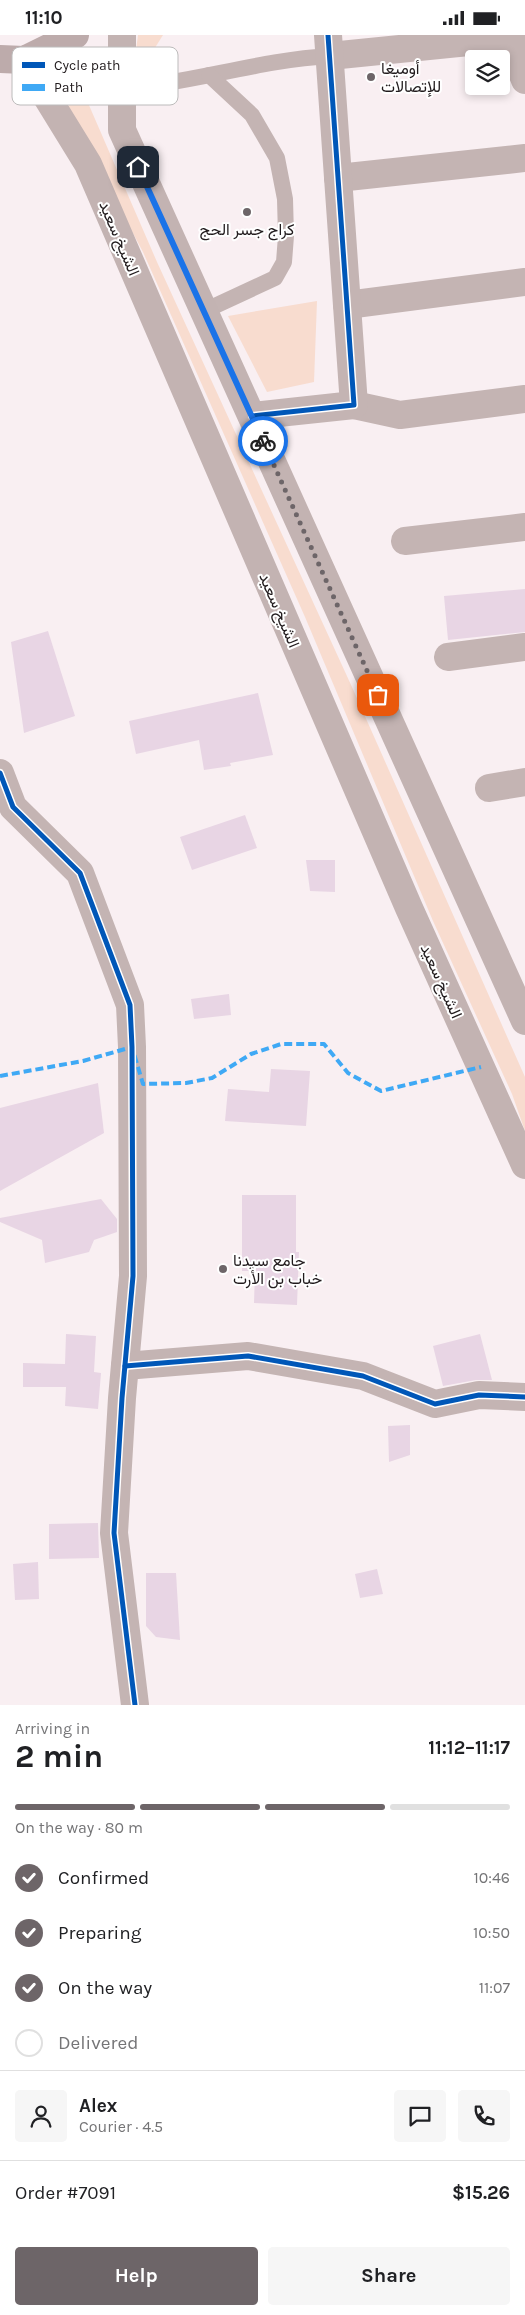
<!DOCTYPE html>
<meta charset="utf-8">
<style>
body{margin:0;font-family:Karla,Vazirmatn,sans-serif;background:#f6f6f6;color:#202124;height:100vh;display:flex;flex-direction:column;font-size:19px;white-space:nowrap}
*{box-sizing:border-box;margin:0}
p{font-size:16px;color:#757577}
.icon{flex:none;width:28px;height:28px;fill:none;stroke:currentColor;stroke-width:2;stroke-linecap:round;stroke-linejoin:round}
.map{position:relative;height:1670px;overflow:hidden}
.sheet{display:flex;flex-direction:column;background:#fff;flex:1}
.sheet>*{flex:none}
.buttons{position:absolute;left:465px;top:15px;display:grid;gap:10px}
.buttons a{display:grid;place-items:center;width:45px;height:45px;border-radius:5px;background:#fff;box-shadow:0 2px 8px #0003;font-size:25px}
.pin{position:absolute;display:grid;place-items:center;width:42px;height:42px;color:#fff;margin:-21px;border-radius:10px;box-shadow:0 2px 8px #0006}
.courier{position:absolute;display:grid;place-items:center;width:50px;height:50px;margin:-25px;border:4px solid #1a73e8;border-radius:50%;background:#fff;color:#222;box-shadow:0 1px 6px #0007}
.head em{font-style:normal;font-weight:700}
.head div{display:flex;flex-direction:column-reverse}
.head{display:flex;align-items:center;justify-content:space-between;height:85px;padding:0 15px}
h1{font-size:32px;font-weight:700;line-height:38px}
.bar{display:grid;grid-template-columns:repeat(4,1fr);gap:8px 5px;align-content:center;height:60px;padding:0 15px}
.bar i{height:6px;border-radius:4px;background:#e0e0e0}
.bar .current{background:#6d6568}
.bar p{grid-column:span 4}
.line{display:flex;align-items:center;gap:12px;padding:0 15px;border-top:1px solid #e0e0e0}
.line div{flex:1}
.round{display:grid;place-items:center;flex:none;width:52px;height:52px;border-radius:5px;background:#f6f6f6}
ol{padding:0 15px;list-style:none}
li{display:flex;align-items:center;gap:15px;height:55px}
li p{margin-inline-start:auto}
li .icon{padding:5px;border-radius:50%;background:#6d6568;color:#fff;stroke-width:4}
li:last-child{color:#757577}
li i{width:28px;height:28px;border:2px solid #e0e0e0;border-radius:50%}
.primary-button{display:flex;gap:10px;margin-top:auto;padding:10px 15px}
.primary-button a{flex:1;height:58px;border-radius:5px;background:#6d6568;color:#fff;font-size:20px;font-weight:700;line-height:58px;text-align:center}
.primary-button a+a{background:#f6f6f6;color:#202124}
.status{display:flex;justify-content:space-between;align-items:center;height:35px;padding:0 25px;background:#fff;direction:ltr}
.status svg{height:14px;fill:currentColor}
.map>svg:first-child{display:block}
.green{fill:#f8dccf}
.building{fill:#e8d5e4}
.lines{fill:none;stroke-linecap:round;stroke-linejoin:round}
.service{stroke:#c4b4b3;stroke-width:16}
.minor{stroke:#c4b4b3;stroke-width:28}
.secondary{stroke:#c3b3b2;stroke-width:28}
.primary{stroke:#bdabab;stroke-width:28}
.quiet{stroke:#3fa9f5;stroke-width:4;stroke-dasharray:8 4;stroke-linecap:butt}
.cycleway-casing{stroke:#fff;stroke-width:8}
.cycleway{stroke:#0057b8;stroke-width:5}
.done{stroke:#6d6568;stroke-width:5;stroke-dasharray:0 9}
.route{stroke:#1a73e8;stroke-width:6}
.poi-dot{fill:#6d6568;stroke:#fff;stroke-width:2}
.labels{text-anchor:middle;stroke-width:4;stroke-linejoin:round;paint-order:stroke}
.poi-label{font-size:16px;fill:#211b1d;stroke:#fff;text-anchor:start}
.street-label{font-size:16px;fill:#211b1d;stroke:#fff}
.key{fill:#fff;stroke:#bcbbbb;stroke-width:1}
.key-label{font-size:14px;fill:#211b1d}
</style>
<div class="status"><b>11:10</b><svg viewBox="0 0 49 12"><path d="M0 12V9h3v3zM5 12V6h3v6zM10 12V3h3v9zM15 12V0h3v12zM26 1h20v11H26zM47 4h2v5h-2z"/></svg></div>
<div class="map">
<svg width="525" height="1670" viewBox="0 0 525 1670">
<rect width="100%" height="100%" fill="#f9eff2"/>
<g class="green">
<path d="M138 0H163L148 24 135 23Z"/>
<path d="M85 61 157 227 352 652 525 1042V1096L512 1059 433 886 305 582 143 217 66 72Z"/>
<path d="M317 266 314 347 267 357 228 281Z"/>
</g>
<g class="building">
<path d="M525 554V597L448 605 444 561Z"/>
<path d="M48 596 75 681 24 698 11 607Z"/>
<path d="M258 658 273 720 230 728 231 731 204 735 199 705 136 719 129 686Z"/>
<path d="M245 780 257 813 192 835 180 802Z"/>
<path d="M306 825H335V857L310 856Z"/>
<path d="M229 959 231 980 194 984 191 964Z"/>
<path d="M271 1034 310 1036 306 1091 225 1086 228 1054 269 1057Z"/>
<path d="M98 1048 104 1098 0 1156V1073Z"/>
<path d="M242 1160H296V1217H299L297 1270 254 1268 255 1236H242Z"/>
<path d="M101 1164 117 1184V1197L94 1205 89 1217 45 1228 42 1205 0 1187V1183Z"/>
<path d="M66 1299 96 1301 94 1337 101 1338 98 1374 65 1371 66 1352H23V1328L65 1329Z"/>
<path d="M480 1299 492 1345H476L443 1351 433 1311Z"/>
<path d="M410 1390V1420L389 1427 388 1391Z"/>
<path d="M98 1488 99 1523 49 1524V1489Z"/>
<path d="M38 1527 39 1564 15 1565 13 1529Z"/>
<path d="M377 1534 383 1559 360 1563 355 1539Z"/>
<path d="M146 1538H176L180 1605 156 1602 146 1591Z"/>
</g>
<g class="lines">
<g class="service">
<path d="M122 54C192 48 260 25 330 21"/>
<path d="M204 276 275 243 284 227 286 201 285 164 277 123 252 80 209 40"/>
</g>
<g class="minor">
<path d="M508 3 525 45"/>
<path d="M330 21 508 3 525 5"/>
<path d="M338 143 525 123"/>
<path d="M347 270 525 247"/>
<path d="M354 370 400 380 525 364"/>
<path d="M252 381 354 370 328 0"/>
<path d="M405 506 525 492"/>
<path d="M448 622 525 612"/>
<path d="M0 738 13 772 80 838 130 970 132 1012 133 1241 122 1363 114 1498 135 1670"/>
<path d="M489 753 525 747"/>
<path d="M125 1331 248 1321 363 1341 435 1369 479 1360 525 1362"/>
</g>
<g class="secondary">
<path d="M122 0V95L525 986"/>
<path d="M24 25 88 129 409 873 525 1130"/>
</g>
<path class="primary" d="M0 24 24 25 75 0"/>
<path class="quiet" d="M0 1041 83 1026 132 1012 143 1049 186 1048 212 1043 251 1019 281 1009H324L348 1038 381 1056 481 1032"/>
<defs>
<g id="cycleway">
<path d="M252 381 354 370 328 0"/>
<path d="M0 738 13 772 80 838 130 970 132 1012 133 1241 122 1363 114 1498 135 1670"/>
<path d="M125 1331 248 1321 363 1341 435 1369 479 1360 525 1362"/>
</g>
</defs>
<use href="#cycleway" class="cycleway-casing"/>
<use href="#cycleway" class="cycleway"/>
</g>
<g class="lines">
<path class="done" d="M263 406 378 660"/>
<path class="route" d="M138 132 263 406"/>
</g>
<g class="poi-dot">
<circle cx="371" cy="42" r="5"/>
<circle cx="247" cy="177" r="5"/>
<circle cx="223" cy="1234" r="5"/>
</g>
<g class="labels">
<g class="poi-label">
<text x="381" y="39">أوميغا<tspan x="381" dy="18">للإتصالات</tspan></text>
<text x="247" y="200" text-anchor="middle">كراج جسر الحج</text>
<text x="233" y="1231">جامع سيدنا<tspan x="233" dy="18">خباب بن الأرت</tspan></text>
</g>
<g class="street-label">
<text transform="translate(120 203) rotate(67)" y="6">الشيخ سعيد</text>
<text transform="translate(280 575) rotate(67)" y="6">الشيخ سعيد</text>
<text transform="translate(442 946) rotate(66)" y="6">الشيخ سعيد</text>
</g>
</g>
<rect x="12" y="12" width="166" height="58" rx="8" class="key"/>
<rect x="22" y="27" width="23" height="6" fill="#0057b8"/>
<rect x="22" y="49" width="23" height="7" fill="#3fa9f5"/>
<g class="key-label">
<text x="54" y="35">Cycle path</text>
<text x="54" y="57">Path</text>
</g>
</svg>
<div class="buttons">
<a><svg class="icon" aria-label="layers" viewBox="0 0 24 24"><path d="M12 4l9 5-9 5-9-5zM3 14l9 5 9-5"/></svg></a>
</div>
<div class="pin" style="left:378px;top:660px;background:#ea580c"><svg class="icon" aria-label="bag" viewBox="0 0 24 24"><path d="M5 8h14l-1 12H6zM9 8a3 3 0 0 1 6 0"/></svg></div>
<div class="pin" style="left:138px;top:132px;background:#1f2937"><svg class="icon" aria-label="home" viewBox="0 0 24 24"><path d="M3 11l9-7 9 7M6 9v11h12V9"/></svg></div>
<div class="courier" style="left:263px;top:406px"><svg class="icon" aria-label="bike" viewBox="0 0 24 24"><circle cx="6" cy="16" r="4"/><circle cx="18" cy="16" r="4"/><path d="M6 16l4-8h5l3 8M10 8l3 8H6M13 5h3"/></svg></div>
</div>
<section class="sheet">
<div class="head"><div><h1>2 min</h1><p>Arriving in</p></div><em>11:12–11:17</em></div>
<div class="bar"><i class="current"></i><i class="current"></i><i class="current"></i><i></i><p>On the way · 80 m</p></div>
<ol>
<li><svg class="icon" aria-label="check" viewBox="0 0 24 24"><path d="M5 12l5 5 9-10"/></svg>Confirmed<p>10:46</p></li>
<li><svg class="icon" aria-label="check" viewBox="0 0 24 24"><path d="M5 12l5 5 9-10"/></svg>Preparing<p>10:50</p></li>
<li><svg class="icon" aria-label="check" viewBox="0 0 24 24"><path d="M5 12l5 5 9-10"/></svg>On the way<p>11:07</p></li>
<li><i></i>Delivered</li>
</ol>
<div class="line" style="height:90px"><a class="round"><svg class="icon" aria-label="person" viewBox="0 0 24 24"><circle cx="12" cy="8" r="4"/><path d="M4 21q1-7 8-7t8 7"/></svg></a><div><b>Alex</b><p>Courier · 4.5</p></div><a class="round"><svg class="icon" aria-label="chat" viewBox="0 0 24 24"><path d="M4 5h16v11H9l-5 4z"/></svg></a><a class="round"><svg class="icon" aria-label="phone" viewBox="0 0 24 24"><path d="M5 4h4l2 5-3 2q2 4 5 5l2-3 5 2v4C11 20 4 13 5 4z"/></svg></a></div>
<div class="line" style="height:65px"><div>Order #7091</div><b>$15.26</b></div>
<div class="primary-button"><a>Help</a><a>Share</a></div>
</section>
